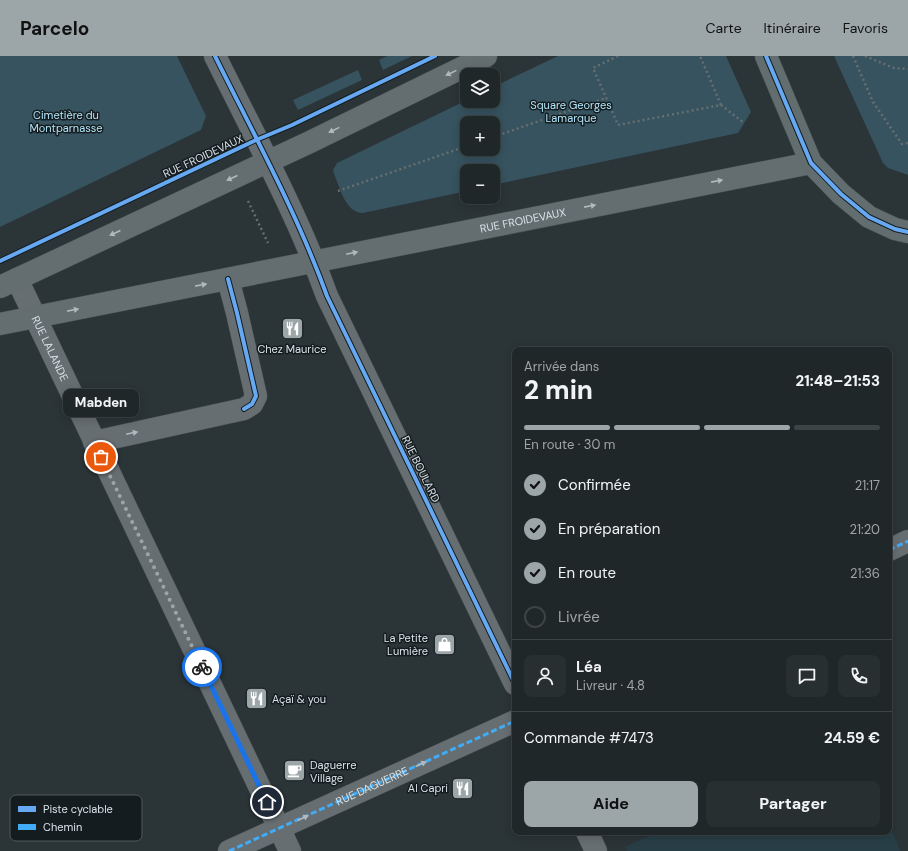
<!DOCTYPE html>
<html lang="fr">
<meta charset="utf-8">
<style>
body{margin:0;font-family:"DM Sans",sans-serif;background:#282f31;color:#f1f3f6;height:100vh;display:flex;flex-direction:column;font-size:15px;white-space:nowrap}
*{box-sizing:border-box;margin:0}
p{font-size:13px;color:#a2a5a8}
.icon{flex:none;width:22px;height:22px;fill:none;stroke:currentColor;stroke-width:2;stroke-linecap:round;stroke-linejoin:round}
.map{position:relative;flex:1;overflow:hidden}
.panel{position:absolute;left:512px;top:291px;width:380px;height:488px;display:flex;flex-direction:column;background:#202729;border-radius:8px;box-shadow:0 2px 10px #0003,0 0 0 1px #3d4446}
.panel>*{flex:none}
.buttons{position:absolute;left:460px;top:12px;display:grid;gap:8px}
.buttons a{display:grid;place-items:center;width:40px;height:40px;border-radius:8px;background:#202729;box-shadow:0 2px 10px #0003,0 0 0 1px #3d4446;font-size:20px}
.pin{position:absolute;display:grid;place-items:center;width:34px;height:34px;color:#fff;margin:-17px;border:2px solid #fff;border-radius:50%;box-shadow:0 1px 4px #0007}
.courier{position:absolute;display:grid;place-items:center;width:40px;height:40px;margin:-20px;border:3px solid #1a73e8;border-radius:50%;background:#fff;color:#222;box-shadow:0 1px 5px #0007}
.bubble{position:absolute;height:28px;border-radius:8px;background:#202729;box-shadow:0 2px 10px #0003,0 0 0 1px #3d4446;font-size:13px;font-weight:800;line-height:28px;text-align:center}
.overview em{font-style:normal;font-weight:800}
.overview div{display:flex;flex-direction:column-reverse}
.overview{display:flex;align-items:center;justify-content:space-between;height:68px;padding:0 12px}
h1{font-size:26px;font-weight:800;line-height:30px}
.bar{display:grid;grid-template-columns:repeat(4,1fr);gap:6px 4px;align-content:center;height:48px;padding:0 12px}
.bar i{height:5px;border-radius:3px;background:#3d4446}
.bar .active{background:#9ca6a9}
.bar p{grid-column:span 4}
.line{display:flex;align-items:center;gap:10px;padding:0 12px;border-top:1px solid #3d4446}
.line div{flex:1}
.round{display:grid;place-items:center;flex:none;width:42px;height:42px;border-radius:8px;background:#282f31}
ol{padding:0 12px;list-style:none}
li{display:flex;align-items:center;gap:12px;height:44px}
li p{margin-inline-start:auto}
li .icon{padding:4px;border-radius:50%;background:#9ca6a9;color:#111;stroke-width:4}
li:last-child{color:#a2a5a8}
li i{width:22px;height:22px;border:2px solid #3d4446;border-radius:50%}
.primary-button{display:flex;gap:8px;margin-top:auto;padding:8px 12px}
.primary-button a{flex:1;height:46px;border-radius:8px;background:#9ca6a9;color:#111;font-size:16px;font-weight:800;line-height:46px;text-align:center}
.primary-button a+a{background:#282f31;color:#f1f3f6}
header{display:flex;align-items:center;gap:24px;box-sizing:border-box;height:56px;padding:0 20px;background:#9ca6a9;color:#111}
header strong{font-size:19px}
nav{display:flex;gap:22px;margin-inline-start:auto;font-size:14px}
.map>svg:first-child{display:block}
.built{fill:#283e47}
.green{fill:#36535f;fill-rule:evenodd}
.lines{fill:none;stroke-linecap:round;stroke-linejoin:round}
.street-casing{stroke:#485052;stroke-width:23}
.secondary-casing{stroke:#485052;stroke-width:23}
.primary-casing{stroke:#485052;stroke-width:23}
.path{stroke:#676e70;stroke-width:2.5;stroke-dasharray:2 3;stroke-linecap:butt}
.street{stroke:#676e71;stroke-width:22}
.secondary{stroke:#646e70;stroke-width:22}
.primary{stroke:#616d6f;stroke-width:22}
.quiet{stroke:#42abf6;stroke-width:3;stroke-dasharray:6 3;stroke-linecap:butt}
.cycleway-casing{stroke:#151c1f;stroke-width:6}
.cycleway{stroke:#66a8f1;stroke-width:4}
.oneway{fill:#b0babd}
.oneway2{fill:#b1babe}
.done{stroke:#9ca6a9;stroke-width:4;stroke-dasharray:0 7.2}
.route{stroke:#1a73e8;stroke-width:5}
.labels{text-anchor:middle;stroke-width:3;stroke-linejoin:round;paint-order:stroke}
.park-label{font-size:11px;fill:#b2e5f9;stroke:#151c1f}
.street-label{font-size:11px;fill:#d9e3e7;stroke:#151c1f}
.poi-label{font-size:11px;fill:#d9e3e7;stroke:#151c1f;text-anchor:end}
.key{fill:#151c1f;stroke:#50585b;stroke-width:1}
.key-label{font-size:11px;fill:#d9e3e7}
</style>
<header>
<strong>Parcelo</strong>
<nav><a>Carte</a><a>Itinéraire</a><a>Favoris</a></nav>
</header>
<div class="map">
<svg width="908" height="795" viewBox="0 0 908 795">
<rect width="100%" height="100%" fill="#2b3437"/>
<path class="built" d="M889 768 900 795H627L625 791 657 776H889Z"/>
<g class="green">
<path d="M0 0H177L206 60 201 74 0 171Z"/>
<path d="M387 0H412L383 14 379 4Z"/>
<path d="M558 0H726L751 56 738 77 493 129V115H467V135L363 157C345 157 340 131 334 118L333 114 337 107 467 44V45H493V31ZM467 67H493V93H467Z"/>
<path d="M834 0H908V119L888 112 883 107Z"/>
<path d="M358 14 362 24 298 54 293 44Z"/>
</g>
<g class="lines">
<defs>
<g id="street">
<path d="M215 0C254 79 297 157 327 240L515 628"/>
<path id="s1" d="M17 223 290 795"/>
<path d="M94 386 244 353 252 348 256 340 237 257 228 223"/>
<path d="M889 494 908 485"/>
<path d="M587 776 596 795"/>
<path d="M229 795 515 665"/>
</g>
<g id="secondary">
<path d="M0 231 310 86 486 0"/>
<path id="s2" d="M0 268 811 107"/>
</g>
<path id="primary" d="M766 0 811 107 841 138 869 161 895 173 908 176"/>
</defs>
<use href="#street" class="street-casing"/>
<use href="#secondary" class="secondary-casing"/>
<use href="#primary" class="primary-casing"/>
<g class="path">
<path d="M618 0 593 12 618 69 721 49 700 0"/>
<path d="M853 0 873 46 902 88 908 87"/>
<path d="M865 0 894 12 908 13"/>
<path d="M721 49 744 67"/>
<path d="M493 81 606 42"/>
<path d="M338 135 467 90"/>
<path d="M248 145 268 187"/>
</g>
<use href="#street" class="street"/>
<use href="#secondary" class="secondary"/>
<use href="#primary" class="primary"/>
<g class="quiet">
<path d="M889 494 908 485"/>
<path id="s3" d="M229 795 515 665"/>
</g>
<defs>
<g id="cycleway">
<path d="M215 0C254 79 297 157 327 240L515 628"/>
<path d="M766 0 811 107 841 138 869 161 895 173 908 176"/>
<path d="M0 205 256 84 292 69 435 0"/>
<path d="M228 223 237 257 256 340 252 348 244 353"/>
</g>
</defs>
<use href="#cycleway" class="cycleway-casing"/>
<use href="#cycleway" class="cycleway"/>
</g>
<defs><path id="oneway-solid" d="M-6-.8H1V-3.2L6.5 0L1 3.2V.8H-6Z"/></defs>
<g class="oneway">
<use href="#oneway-solid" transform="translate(451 17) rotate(154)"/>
<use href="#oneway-solid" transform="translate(334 74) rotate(154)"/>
<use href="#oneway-solid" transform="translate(232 122) rotate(155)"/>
<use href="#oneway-solid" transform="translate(717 125) rotate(-11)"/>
<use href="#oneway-solid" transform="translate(590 150) rotate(-11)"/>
<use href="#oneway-solid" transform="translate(115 177) rotate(155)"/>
<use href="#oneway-solid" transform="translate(352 197) rotate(-12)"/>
<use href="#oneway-solid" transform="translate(201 229) rotate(-11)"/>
<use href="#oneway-solid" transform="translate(73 254) rotate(-11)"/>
</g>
<g class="oneway2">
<use href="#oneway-solid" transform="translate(132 377) rotate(-12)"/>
<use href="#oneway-solid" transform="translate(421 708) rotate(-25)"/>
<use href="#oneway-solid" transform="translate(303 762) rotate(-25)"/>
</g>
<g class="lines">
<path class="done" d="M101 401 202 611"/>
<path class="route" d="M202 611 267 746"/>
</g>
<defs>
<symbol id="restaurant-square" viewBox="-11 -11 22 22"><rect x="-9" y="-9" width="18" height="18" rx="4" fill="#9ca6a9" stroke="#151c1f"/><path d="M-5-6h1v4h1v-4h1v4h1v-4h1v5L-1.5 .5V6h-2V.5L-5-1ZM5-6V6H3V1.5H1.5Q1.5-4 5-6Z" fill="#fff"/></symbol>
<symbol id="shop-square" viewBox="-11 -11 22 22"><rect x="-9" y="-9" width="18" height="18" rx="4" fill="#9ca6a9" stroke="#151c1f"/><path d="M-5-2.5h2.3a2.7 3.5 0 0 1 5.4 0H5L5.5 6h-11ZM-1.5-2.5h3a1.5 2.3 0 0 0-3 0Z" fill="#fff"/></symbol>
<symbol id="cafe-square" viewBox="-11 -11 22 22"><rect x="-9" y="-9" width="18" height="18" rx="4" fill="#9ca6a9" stroke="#151c1f"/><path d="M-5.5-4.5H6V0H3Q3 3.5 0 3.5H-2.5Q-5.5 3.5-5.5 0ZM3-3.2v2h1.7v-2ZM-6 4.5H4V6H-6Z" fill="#fff"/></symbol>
</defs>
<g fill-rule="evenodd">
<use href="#restaurant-square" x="280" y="260" width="25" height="25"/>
<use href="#shop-square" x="432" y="576" width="25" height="25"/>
<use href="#restaurant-square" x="244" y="630" width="25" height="25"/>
<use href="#cafe-square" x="282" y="702" width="25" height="25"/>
<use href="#restaurant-square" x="450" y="720" width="25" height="25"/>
</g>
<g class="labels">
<g class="park-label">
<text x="571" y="53">Square Georges<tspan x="571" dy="13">Lamarque</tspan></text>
<text x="66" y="63">Cimetière du<tspan x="66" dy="13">Montparnasse</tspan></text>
</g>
<g class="street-label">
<text transform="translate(203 100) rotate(-25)" y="4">RUE FROIDEVAUX</text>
<text dy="4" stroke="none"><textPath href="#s2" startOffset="533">RUE FROIDEVAUX</textPath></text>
<text dy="4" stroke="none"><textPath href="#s1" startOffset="77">RUE LALANDE</textPath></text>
<text transform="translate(421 413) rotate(64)" y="4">RUE BOULARD</text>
<text dy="4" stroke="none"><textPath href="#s3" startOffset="157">RUE DAGUERRE</textPath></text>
</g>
<g class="poi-label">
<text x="292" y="297" text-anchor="middle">Chez Maurice</text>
<text x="428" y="586">La Petite<tspan x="428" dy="13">Lumière</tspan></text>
<text x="272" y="647" text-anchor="start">Açaï &amp; you</text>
<text x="310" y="713" text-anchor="start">Daguerre<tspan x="310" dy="13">Village</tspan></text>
<text x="448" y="736">Al Capri</text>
</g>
</g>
<rect x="10" y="739" width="132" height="46" rx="6" class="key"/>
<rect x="18" y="750" width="18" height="6" fill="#66a8f1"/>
<rect x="18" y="768" width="18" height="6" fill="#42abf6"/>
<g class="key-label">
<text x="43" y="757">Piste cyclable</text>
<text x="43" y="775">Chemin</text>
</g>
</svg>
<div class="buttons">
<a><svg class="icon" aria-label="layers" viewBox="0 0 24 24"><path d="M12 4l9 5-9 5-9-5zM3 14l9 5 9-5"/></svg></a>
<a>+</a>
<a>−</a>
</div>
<div class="pin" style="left:101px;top:401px;background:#ea580c"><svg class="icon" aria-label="bag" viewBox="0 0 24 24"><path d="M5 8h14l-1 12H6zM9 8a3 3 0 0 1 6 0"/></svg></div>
<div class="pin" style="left:267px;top:746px;background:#1f2937"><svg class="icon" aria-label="home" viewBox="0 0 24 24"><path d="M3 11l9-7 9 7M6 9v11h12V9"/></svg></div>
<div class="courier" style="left:202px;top:611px"><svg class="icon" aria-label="bike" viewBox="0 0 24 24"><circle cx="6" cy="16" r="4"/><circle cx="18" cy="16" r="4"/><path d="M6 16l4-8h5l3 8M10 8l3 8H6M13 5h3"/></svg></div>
<div class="bubble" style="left:63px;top:333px;width:76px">Mabden</div>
<section class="panel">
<div class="overview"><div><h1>2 min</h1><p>Arrivée dans</p></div><em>21:48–21:53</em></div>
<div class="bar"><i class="active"></i><i class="active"></i><i class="active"></i><i></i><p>En route · 30 m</p></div>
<ol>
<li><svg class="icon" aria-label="check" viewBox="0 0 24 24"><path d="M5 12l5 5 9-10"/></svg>Confirmée<p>21:17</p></li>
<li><svg class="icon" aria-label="check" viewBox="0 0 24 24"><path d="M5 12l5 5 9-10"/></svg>En préparation<p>21:20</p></li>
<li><svg class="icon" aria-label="check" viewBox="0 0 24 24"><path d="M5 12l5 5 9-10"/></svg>En route<p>21:36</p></li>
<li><i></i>Livrée</li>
</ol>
<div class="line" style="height:72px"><a class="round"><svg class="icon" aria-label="person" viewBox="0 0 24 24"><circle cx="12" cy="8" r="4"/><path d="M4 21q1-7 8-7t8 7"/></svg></a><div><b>Léa</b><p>Livreur · 4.8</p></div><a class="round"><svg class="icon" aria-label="chat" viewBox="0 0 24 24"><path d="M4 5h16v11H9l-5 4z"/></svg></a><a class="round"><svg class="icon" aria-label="phone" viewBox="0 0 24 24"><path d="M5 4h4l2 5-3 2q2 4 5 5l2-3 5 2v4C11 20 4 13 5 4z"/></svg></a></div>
<div class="line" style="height:52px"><div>Commande #7473</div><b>24.59 €</b></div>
<div class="primary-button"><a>Aide</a><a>Partager</a></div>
</section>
</div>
